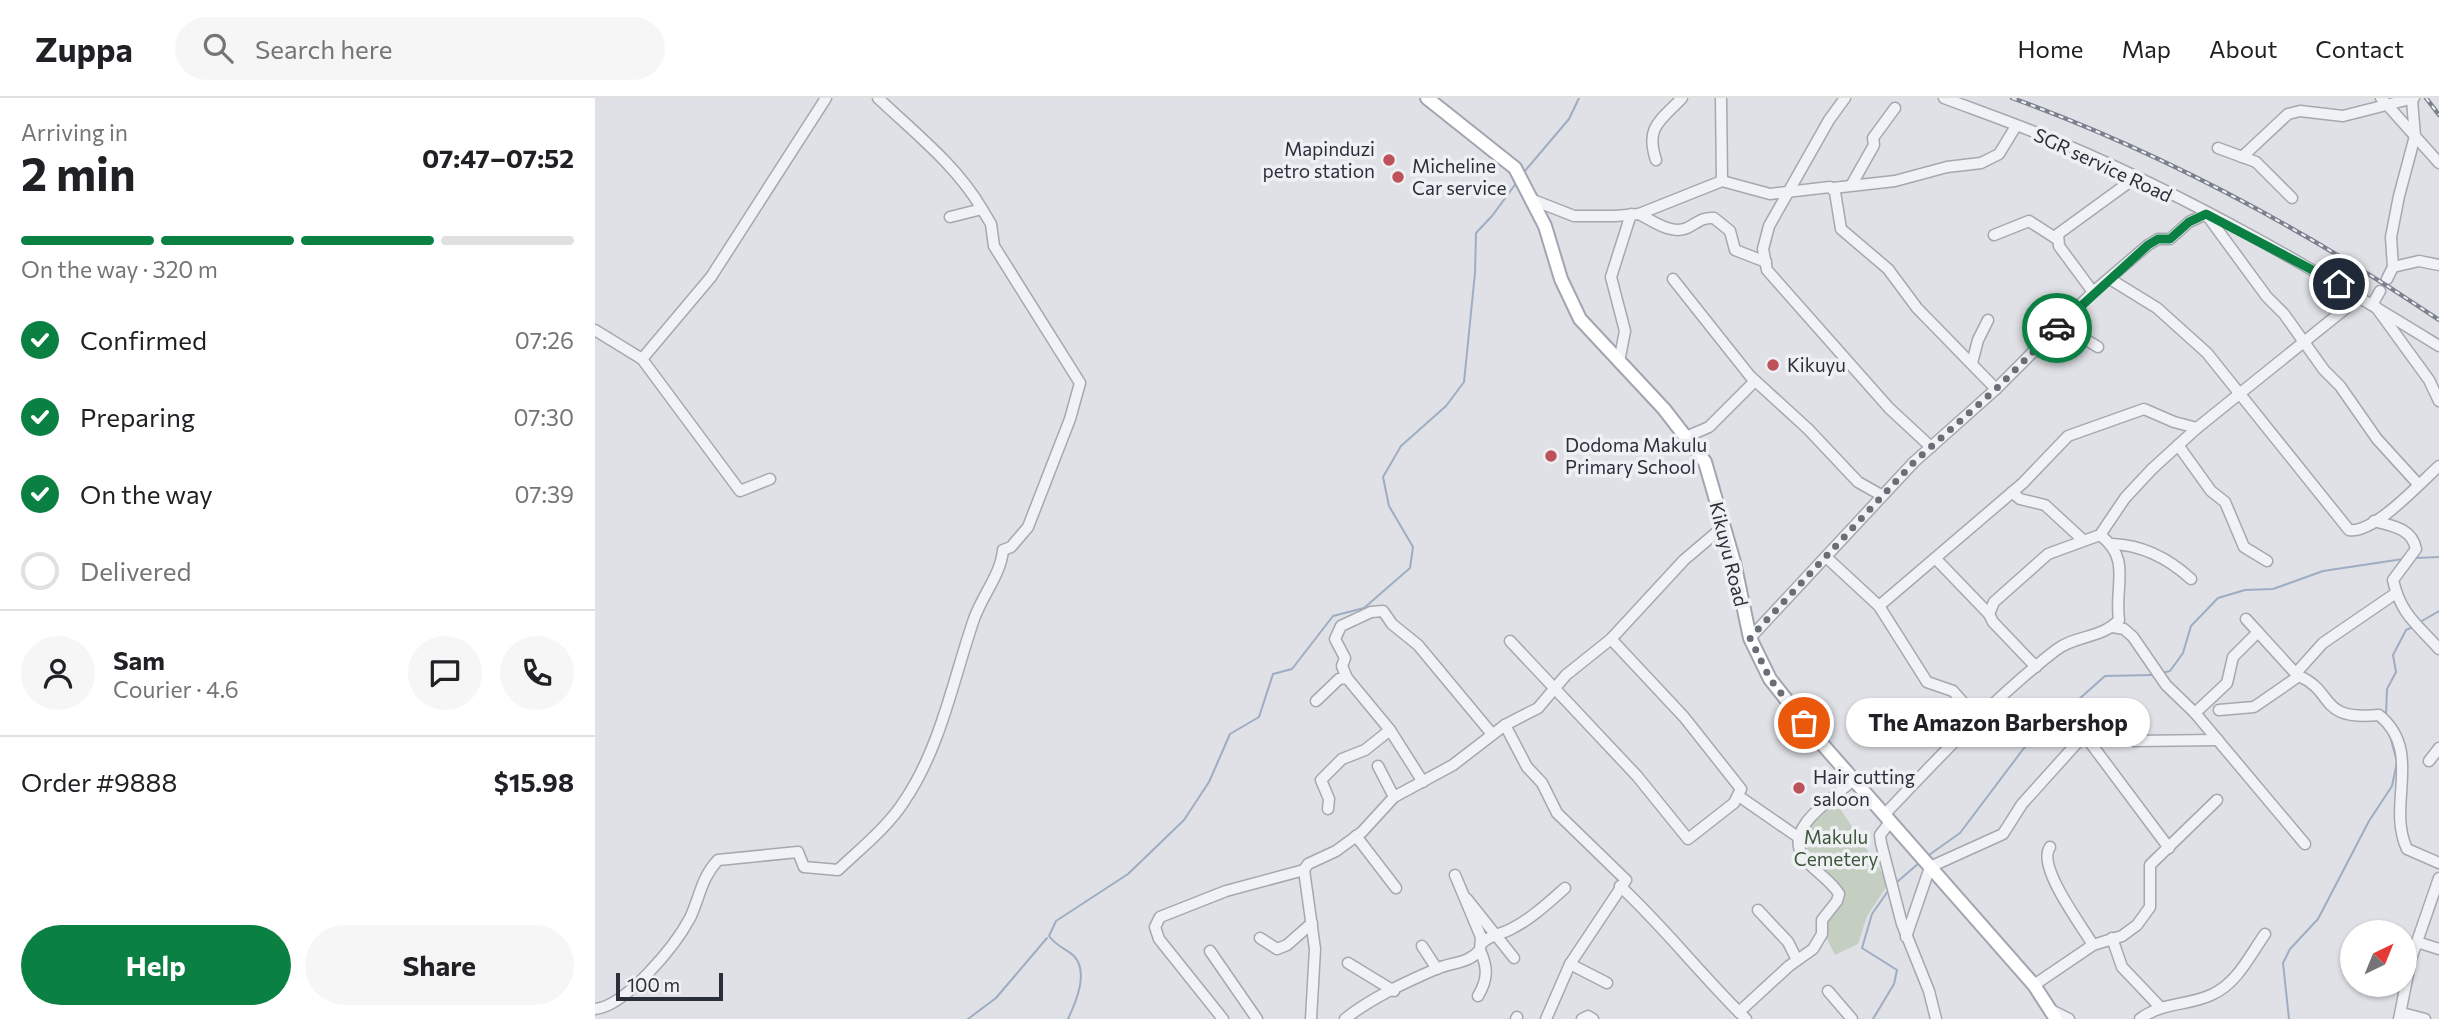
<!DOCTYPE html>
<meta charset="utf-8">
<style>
body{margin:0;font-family:Commissioner,sans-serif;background:#f6f6f6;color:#202124;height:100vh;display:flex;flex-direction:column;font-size:26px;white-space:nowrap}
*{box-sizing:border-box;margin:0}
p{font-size:23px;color:#757577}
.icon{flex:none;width:38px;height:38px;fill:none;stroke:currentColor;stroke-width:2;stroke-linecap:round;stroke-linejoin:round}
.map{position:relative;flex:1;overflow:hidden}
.details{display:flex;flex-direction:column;background:#fff;width:595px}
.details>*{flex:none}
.needle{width:46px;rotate:43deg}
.controls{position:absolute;left:1745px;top:822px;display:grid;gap:14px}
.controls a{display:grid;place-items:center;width:77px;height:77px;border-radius:50%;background:#fff;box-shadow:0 2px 5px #0004;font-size:35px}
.scale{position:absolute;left:21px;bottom:18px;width:107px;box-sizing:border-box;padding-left:7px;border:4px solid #2a2f3c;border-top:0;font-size:19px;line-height:24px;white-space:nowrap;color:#2a2f3c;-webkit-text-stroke:5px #eef0f4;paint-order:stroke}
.pin{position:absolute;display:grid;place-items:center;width:60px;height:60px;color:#fff;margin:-30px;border:4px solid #fff;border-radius:50%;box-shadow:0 2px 7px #0007}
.courier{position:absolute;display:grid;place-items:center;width:70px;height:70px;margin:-35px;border:5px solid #0b8043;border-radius:50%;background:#fff;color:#222;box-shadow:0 2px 9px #0007}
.bubble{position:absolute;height:49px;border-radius:24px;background:#fff;box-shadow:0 2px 5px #0004;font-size:23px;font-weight:700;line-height:49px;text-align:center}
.head em{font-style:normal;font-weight:700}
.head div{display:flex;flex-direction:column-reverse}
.head{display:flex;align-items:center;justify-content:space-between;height:119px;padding:0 21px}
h1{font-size:46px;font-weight:700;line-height:52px}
.bar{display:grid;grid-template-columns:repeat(4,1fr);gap:10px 7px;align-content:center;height:84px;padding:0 21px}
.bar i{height:9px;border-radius:5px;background:#e0e0e0}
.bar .current{background:#0b8043}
.bar p{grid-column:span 4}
.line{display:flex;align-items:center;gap:18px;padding:0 21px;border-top:2px solid #e0e0e0}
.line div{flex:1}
.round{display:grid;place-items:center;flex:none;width:74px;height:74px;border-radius:37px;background:#f6f6f6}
ol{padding:0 21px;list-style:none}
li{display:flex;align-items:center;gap:21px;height:77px}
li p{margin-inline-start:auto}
li .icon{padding:7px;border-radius:50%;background:#0b8043;color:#fff;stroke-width:4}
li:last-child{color:#757577}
li i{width:38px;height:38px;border:4px solid #e0e0e0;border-radius:50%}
.primary-button{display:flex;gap:14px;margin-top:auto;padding:14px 21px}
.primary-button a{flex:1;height:80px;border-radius:42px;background:#0b8043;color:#fff;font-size:28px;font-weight:700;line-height:80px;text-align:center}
.primary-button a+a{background:#f6f6f6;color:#202124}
header{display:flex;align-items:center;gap:42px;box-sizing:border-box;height:98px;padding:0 35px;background:#fff;border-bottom:2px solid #e0e0e0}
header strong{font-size:33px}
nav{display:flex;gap:38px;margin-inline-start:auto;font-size:24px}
.search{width:490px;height:63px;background:#f6f6f6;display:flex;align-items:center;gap:18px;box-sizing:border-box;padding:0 24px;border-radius:38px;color:#757577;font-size:26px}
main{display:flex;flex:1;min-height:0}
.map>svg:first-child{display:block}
.green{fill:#c4cfc1}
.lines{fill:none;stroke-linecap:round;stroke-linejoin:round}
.stream{stroke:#9eadc2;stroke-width:2}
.minor-casing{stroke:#a5a8b0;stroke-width:13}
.major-casing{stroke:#a0a5b1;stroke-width:16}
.minor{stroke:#f1f2f5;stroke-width:10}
.major{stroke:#fff;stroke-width:12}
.rail-casing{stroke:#7a808e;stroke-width:4.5}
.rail{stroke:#eef0f4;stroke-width:2;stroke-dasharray:5;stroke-linecap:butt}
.done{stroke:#696d78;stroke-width:7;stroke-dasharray:0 12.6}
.route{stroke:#0b8043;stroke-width:9}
.poi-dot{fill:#bd525a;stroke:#eef0f4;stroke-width:2.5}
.labels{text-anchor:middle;stroke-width:7;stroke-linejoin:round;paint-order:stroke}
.poi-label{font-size:19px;fill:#2a2f3c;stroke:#eef0f4;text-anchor:start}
.street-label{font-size:19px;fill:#2a2f3c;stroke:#eef0f4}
.park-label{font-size:19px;fill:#3c5639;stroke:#eef0f4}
</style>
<header>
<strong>Zuppa</strong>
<div class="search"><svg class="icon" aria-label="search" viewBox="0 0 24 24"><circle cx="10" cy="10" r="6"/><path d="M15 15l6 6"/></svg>Search here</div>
<nav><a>Home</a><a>Map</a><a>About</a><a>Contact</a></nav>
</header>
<main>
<section class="details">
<div class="head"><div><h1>2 min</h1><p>Arriving in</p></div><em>07:47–07:52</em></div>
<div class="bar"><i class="current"></i><i class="current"></i><i class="current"></i><i></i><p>On the way · 320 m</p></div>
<ol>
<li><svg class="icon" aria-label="check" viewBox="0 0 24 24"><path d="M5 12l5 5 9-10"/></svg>Confirmed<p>07:26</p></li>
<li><svg class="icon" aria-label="check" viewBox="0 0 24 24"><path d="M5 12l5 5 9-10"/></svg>Preparing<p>07:30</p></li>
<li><svg class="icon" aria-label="check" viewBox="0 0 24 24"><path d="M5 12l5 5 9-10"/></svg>On the way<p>07:39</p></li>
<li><i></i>Delivered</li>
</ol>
<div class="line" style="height:126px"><a class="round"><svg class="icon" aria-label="person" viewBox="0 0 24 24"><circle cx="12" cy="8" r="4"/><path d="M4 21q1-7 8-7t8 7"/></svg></a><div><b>Sam</b><p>Courier · 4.6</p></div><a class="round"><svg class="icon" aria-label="chat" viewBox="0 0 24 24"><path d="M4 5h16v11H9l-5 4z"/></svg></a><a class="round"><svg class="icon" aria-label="phone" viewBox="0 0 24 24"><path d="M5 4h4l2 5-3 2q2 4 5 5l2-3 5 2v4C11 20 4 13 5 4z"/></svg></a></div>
<div class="line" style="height:91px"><div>Order #9888</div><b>$15.98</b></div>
<div class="primary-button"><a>Help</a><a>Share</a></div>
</section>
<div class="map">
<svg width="1844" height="921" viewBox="0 0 1844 921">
<rect width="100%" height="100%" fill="#dfe1e6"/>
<path class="green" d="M1240 703 1294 785 1272 818 1263 846 1240 857 1229 835 1236 815 1248 803 1250 796C1228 772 1210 767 1209 732Z"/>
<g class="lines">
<g class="stream">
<path d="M929 74 974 21 984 0"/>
<path d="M1821 460 1844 459"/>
<path d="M1825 524 1844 513"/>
<path d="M1567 575 1575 573 1588 555 1596 528 1623 500 1650 492 1678 491 1728 473 1808 461"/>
<path d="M1791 618 1792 591 1801 574 1798 557 1811 532 1818 529"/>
<path d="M1334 757 1365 735 1429 650 1510 578 1558 577"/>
<path d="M1302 784 1324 765"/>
<path d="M373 921 401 900 452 840"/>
<path d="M473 921C481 904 494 874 479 858 471 850 463 850 454 838L461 823 533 776 589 722 614 684 635 636 664 619 678 576 697 571 738 518 769 510 815 470 818 449 794 408 788 379 806 348 851 308 869 284 880 175 881 135 897 118 922 84"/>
<path d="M1278 921 1299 886 1302 872 1267 850 1277 816 1293 793"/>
<path d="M1694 921 1688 865 1695 851 1723 821 1774 723 1797 688 1802 664 1794 634"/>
</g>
<defs>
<g id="minor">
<path d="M283 0C320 35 361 67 387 111L355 119"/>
<path d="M1126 0 1127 83"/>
<path d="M1250 0 1234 22 1174 128 1168 151 1172 172 1294 310 1336 349"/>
<path d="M1349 0C1389 15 1429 29 1469 46 1599 101 1724 174 1844 248"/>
<path d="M1786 0 1844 65"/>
<path d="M1623 50 1661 64 1697 100"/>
<path d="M1647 59 1693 16 1705 13 1748 18 1819 0"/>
<path d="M1061 62C1050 29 1065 23 1087 0"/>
<path d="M1257 86 1279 47 1278 40 1300 10"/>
<path d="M1238 90 1300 83 1352 69 1386 65 1404 56 1421 28"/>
<path d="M938 102 979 118H1020L1044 116 1127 83 1175 96 1235 89 1240 94 1246 131 1293 171 1322 210 1401 291"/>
<path d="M1044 116C1058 123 1076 137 1092 130 1102 125 1107 119 1119 120L1135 133 1140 152 1171 164"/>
<path d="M1399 137 1434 123 1462 141"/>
<path d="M1798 169 1824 163 1844 167"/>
<path d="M1078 181 1155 278 1213 331 1263 384 1286 397"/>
<path d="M1515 181 1562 210 1612 255 1754 432C1779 436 1825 385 1844 368"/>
<path d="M1792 181 1798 169 1796 139 1804 98 1820 38 1817 2"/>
<path d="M1785 193 1778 205 1834 282 1844 303"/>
<path d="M1498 194 1464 148 1463 136 1540 80"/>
<path d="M0 232 47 261"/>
<path d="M1457 235H1480L1503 249"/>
<path d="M1024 264 1030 233 1016 179 1036 116"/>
<path d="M1377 265 1383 242 1393 222"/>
<path d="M1093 338 1114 329 1160 283"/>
<path d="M1583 347 1616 393 1630 404 1649 449 1672 463"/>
<path d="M175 381 145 393 47 261 116 179 231 0"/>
<path d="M1417 394 1425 401 1450 407 1488 442"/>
<path d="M1779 423C1797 428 1817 430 1821 451L1798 482C1806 517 1822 526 1844 551"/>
<path d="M1517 446C1548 447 1573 460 1596 481"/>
<path d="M1231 459 1284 508 1332 584 1358 593 1383 621"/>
<path d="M1341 461 1394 516"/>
<path d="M1284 508 1428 385 1473 338 1549 311 1579 324 1602 330"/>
<path d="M1651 521 1703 578"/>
<path d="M1518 529 1529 531 1538 539 1571 587 1600 615 1710 746"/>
<path d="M1155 540 1319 364 1401 291 1498 194 1553 147 1563 141H1575L1594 124 1611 116 1672 199 1689 216 1729 272 1745 288 1782 341 1823 386"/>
<path d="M915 543 1042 678 1093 741 1139 705 1146 691 1089 619 1016 541"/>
<path d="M1441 569 1398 524 1394 516 1399 504 1453 456 1505 437 1530 400 1557 371 1602 330 1766 198"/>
<path d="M1701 575 1728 545 1801 495"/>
<path d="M752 580 747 568 750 560 740 541 746 528 776 514 788 513 797 526 823 547 897 636"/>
<path d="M721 603 744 581 752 580 795 632 828 684"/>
<path d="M1624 612 1659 609 1704 578C1741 594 1722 623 1784 617 1829 654 1791 706 1812 751L1844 765"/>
<path d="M1600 615 1632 585 1638 559 1663 534"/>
<path d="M910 627 932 669 947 685 962 715 1031 782 975 866 951 921"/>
<path d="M1491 639 1574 750"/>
<path d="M1834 663 1844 650"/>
<path d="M783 668 799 699"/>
<path d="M1145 699 1203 739"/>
<path d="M733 711 734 701 726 682 747 661 770 652 795 632"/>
<path d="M1290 716C1343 660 1400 599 1461 552 1480 537 1506 541 1524 522 1519 488 1537 461 1505 437"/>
<path d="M1295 724 1285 737 1286 745 1307 826 1334 893 1341 921"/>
<path d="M761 738 801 790"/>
<path d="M1455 749C1441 768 1487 828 1498 847"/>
<path d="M1025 788C1070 830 1107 878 1151 921"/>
<path d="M872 801 919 860"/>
<path d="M1163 812 1193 844 1202 862"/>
<path d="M1311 839 1335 769 1408 736 1427 706 1482 645 1513 626 1521 625 1532 630 1540 643 1623 642"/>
<path d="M665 840 682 851 692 847 717 825"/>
<path d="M1517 840 1527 869 1565 909"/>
<path d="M1822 844 1844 851"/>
<path d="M887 845C897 836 905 837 916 831 936 821 953 805 970 790"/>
<path d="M827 848 842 871"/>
<path d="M615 853 662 921"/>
<path d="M753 865 799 893"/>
<path d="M975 866 1012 885"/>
<path d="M1439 887 1498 847 1527 838 1542 827 1555 809V767L1622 702"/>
<path d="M1233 893 1257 921"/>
<path d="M883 898C893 881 893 870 885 852"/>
<path d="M0 911C31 908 80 848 95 820 105 799 106 780 123 762L203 754 209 769 243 772C265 751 293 729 310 702 346 648 358 582 379 521 387 498 406 476 408 452L416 449 433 429 475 321 485 285 399 148 396 126 387 111"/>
<path d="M1458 913 1474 921"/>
<path d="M1144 914 1194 868 1218 851 1227 836V822L1242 803 1244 796C1236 782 1220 774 1210 761 1185 730 1240 700 1258 682"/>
<path d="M1807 915 1830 921"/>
<path d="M628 921 564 841 560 829 565 819 631 793 709 772"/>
<path d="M716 921 720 851 709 772 713 766 741 753 767 734 799 699 858 667 910 627 943 610 971 577 1016 541 1089 462 1129 428"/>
<path d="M750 921C776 900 811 884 841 871 857 864 873 866 885 852L886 839 860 777"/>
<path d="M921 921 922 919"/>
<path d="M987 921 993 918 998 921"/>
<path d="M1545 921C1567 904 1592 908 1616 897 1642 886 1655 857 1670 836"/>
<path d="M1804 921 1816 861 1844 780"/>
</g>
<path id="major" d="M832 0 920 70 950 128 966 181 985 221 1069 311 1110 364 1139 464 1155 540 1175 581 1221 639 1439 887 1461 921"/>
</defs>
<use href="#minor" class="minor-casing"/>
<use href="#major" class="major-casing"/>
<use href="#minor" class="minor"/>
<use href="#major" class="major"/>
<defs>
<g id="rail">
<path d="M1417 0C1568 55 1711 132 1844 222"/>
<path d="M1831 0 1844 17"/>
</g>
</defs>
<use href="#rail" class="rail-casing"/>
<use href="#rail" class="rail"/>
</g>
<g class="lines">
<path class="done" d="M1209 625 1175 581 1155 540 1319 364 1401 291 1462 230"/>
<path class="route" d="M1462 230 1553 147 1563 141H1575L1594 124 1611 116 1744 186"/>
</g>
<g class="poi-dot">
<circle cx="794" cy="62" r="7"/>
<circle cx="803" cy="79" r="7"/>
<circle cx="1178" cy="267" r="7"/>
<circle cx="956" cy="358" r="7"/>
<circle cx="1204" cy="690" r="7"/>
</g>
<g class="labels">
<g class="poi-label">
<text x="780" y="58" text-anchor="end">Mapinduzi<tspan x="780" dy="22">petro station</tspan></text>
<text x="817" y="75">Micheline<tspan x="817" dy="22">Car service</tspan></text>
<text x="1192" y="274">Kikuyu</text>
<text x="970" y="354">Dodoma Makulu<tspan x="970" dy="22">Primary School</tspan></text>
<text x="1218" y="686">Hair cutting<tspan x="1218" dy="22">saloon</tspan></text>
</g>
<g class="street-label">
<text transform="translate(1508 67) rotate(25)" y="7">SGR service Road</text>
<text transform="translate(1134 456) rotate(76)" y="7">Kikuyu Road</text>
</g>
<g class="park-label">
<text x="1241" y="746">Makulu<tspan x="1241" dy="22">Cemetery</tspan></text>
</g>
</g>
</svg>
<div class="controls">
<a><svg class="needle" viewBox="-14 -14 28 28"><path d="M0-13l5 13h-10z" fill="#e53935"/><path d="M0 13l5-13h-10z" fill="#757577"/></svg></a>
</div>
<div class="scale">100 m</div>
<div class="pin" style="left:1209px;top:625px;background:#ea580c"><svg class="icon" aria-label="bag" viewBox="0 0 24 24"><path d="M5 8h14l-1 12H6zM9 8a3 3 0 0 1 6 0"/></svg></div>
<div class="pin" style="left:1744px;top:186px;background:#1f2937"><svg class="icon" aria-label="home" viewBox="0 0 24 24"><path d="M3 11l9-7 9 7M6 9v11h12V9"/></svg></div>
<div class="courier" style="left:1462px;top:230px"><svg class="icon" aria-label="car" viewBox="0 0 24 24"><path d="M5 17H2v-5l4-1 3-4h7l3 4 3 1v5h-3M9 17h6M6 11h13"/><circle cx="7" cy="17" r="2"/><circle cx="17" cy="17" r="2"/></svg></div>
<div class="bubble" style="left:1251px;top:600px;width:304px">The Amazon Barbershop</div>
</div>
</main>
